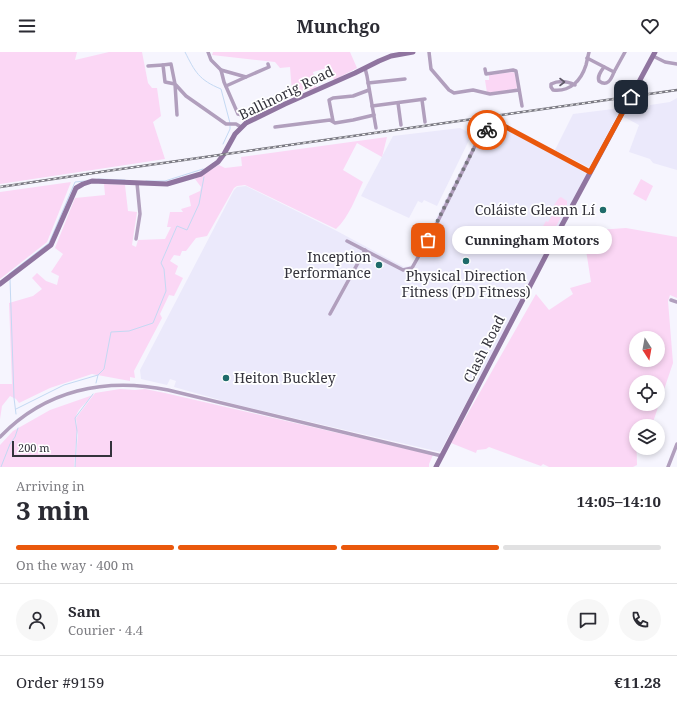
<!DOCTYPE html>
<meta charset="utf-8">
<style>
body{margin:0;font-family:"Noto Serif",serif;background:#f7f7f7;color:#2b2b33;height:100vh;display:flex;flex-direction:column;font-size:15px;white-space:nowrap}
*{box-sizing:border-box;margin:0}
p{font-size:13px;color:#7c7c81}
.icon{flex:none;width:22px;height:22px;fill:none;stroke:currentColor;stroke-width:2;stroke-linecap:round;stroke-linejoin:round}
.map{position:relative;height:415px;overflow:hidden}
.side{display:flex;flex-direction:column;background:#fff;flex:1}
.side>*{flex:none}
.needle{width:26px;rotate:169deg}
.buttons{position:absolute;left:629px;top:279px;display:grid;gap:8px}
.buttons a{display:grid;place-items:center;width:36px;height:36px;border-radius:50%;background:#fff;box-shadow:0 2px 6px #0003;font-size:20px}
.scale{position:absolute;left:12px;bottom:10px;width:100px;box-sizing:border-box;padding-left:4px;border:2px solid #34333c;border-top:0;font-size:11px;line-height:14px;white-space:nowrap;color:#34333c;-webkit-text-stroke:3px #fff;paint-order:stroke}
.pin{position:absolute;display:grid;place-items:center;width:34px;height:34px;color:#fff;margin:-17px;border-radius:8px;box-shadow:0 2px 6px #0006}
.courier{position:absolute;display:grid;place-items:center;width:40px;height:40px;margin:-20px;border:3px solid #ea580c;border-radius:50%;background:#fff;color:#222;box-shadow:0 1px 5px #0007}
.bubble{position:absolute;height:28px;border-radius:14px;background:#fff;box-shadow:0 2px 6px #0003;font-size:13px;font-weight:700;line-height:28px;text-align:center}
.summary em{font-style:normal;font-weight:700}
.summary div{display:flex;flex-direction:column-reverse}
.summary{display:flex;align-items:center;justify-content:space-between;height:68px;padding:0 16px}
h1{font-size:26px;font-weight:700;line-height:30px}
.bar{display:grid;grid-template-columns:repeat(4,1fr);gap:6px 4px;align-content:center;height:48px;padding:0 16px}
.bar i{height:5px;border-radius:3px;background:#e1e1e2}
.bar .on{background:#ea580c}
.bar p{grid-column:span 4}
.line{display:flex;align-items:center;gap:10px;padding:0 16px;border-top:1px solid #e1e1e2}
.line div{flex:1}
.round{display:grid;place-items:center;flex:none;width:42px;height:42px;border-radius:21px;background:#f7f7f7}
header{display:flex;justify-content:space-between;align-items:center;height:52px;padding:0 16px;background:#fff;font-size:18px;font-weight:700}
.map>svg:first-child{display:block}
.built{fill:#ebe9fb}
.green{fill:#fbd7f5;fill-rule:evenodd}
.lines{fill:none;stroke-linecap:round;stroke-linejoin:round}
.stream{stroke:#c4d9f3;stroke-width:1}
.street{stroke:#b19fbd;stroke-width:3.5}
.secondary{stroke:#9075a0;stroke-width:5}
.rail-casing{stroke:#7a7982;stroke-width:2.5}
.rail{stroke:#fff;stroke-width:1;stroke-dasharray:3;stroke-linecap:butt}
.oneway{stroke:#605969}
.done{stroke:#787780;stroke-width:4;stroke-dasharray:0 7.2}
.route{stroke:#ea580c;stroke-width:5}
.poi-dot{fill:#1f6b6a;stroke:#fff;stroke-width:1.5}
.labels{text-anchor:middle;stroke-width:3.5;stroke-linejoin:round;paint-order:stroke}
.street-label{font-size:14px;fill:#34333c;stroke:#fff}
.poi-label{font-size:14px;fill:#34333c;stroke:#fff;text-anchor:end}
</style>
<header><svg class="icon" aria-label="menu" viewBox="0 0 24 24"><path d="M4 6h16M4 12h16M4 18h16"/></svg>Munchgo<svg class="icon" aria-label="heart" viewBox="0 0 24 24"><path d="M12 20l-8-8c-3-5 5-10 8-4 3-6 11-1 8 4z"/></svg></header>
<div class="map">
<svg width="677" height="415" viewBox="0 0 677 415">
<rect width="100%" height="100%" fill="#f6f5fe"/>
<g class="built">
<path d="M677 46V118L653 111 650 107 629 100 639 73 624 65 628 54 634 58 649 56 650 53 670 50Z"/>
<path d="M621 56 590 116 555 98 573 62Z"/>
<path d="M496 73H504L548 95 590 118 440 400 234 352 174 335 176 329 170 327 167 333 141 327 140 318 234 138 237 135 246 134 335 178 404 215 410 214 414 210 478 83 483 78 489 74Z"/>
<path d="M460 76 472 82 437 154 424 148 422 151 418 149 409 166 361 144 393 84Z"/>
</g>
<g class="green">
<path d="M0 0H77L75 8 109 0H143H142L148 31 152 36H157L161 64 153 70 165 107 0 132Z"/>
<path d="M213 0H350L357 16 334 28 330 15 313 20 317 37 292 40 290 15 280 16 275 10 212 3Z"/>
<path d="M512 20 515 21 517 35 516 37 487 41 485 28H489V23Z"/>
<path d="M387 85 382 105 357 91 343 118 363 130C356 145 349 165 336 177L245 133 237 134 234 136 207 184 196 186 186 199H182L180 204 174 203 170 209 178 214 175 222 183 226 174 244 169 243 160 262 162 266 134 319 135 326 130 325V329L92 322 50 336 19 351 16 347 10 344 2 354 0 367V332H12L9 251 33 244 42 237 32 226 37 221 46 229 57 233 59 224 51 220 63 202 55 196 75 146 105 143 104 132 125 133 128 159 137 160 132 193 136 195 138 188 165 187 171 175H167L170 160H183L181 157 191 154 189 144 200 139 201 135 195 127 219 113 225 116 242 114 241 105Z"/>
<path d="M641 127 653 134 646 149 633 142Z"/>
<path d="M71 130 47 190 0 227V140Z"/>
<path d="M561 145 567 149V154L553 180 549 181 543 178V174L546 169 548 170 556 157 554 153 559 146Z"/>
<path d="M626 176 677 185V246L670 243 668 249 673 311 653 370 649 374H636L637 413 633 415H549L543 412 541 414 489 395 486 397 477 398 476 401 451 391 536 242 549 258 573 242 570 236 591 230 583 179ZM636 286H658V308H636ZM636 330H658V352H636Z"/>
<path d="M120 337 135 338 145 337 165 341 433 403 429 412V415H75L78 383 77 378 74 415H0V393L13 379 50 358 93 343C83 355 72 359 77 375L76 366 95 341Z"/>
</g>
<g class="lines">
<g class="stream">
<path d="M185 0C195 20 199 28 221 37L230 71"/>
<path d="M223 92 230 77V74"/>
<path d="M98 127 125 128"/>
<path d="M146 129H165L203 117"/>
<path d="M9 222 49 191 75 130 85 129"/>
<path d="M10 227 14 346 16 362"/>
<path d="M96 331 98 323 104 317 111 280 129 279 153 271 166 239 164 217 161 211 177 174 187 178 199 152 204 125"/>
<path d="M16 357 64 333 98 323"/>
<path d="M1 415 10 392 15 385 18 376"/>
<path d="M75 415 77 379 75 366 93 342"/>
</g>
<g class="street">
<path d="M208 0 211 8 221 18 224 30 238 62 242 63 255 58 259 65"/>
<path d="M429 0 431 17 449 38 454 41 473 38 490 42 519 38"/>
<path d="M653 4 665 10 677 12"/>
<path d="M587 6 614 20 625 0"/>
<path d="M148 14 163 13"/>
<path d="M604 15C601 19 597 24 599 29 607 35 611 28 614 20"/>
<path d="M365 16 367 24 376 76"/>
<path d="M485 17 486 22 513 18 516 19 522 54"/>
<path d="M221 18 246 25 269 15 268 12"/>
<path d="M368 31 405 27"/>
<path d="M575 33C567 29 559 28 551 32V35L553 38C570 40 581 29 586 13 587 9 588 4 589 0"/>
<path d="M226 34 246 25"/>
<path d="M422 48 425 70"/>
<path d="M398 51 401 73"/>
<path d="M372 54 425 47"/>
<path d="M255 58 267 53 269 56"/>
<path d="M177 63 175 32 165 30 163 13 171 12 175 32 186 44 226 72H236L241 75"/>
<path d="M333 69 329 48 333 46 353 44 369 38"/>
<path d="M275 75 330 68 335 71 353 68 374 63"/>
<path d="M136 187 140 162 137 131"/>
<path d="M347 189 403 218 412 216 435 175 480 84C487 76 494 73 504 74L590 120"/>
<path d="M671 248 677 250"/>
<path d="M330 262 365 198"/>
<path d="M0 385C45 338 105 325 168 338L442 404"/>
<path d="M668 415 677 392"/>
</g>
<g class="secondary">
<path d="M0 232 51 193 76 136 83 132 92 129 167 132 201 122 218 110 224 102 235 82 246 71 285 52 355 21 379 9 391 4 413 0"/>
<path d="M436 415 555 186 655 0"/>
</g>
<defs>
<path id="rail" d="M0 135 107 119 677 38"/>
</defs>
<use href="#rail" class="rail-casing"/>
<use href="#rail" class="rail"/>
</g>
<defs><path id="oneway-chevron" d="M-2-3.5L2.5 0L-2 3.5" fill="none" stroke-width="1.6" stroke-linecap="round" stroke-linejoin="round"/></defs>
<use class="oneway" href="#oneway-chevron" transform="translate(562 30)"/>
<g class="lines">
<path class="done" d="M428 188 480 84 487 78"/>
<path class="route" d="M487 78 497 74H504L590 120 631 45"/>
</g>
<g class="poi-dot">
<circle cx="603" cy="158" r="4"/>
<circle cx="466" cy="209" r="4"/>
<circle cx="379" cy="213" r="4"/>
<circle cx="226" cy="326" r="4"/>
</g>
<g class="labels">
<g class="street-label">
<text transform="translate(286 41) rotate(-26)" y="5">Ballinorig Road</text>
<text transform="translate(484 297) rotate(-63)" y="5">Clash Road</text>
</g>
<g class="poi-label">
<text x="595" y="163">Coláiste Gleann Lí</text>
<text x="371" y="210">Inception<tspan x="371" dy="16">Performance</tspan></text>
<text x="466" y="229" text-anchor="middle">Physical Direction<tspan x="466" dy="16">Fitness (PD Fitness)</tspan></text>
<text x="234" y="331" text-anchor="start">Heiton Buckley</text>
</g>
</g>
</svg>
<div class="buttons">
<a><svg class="needle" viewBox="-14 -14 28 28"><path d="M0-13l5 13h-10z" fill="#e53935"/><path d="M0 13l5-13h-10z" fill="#7c7c81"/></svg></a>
<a><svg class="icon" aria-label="locate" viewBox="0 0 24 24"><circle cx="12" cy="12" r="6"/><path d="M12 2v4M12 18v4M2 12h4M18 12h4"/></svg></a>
<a><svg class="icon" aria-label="layers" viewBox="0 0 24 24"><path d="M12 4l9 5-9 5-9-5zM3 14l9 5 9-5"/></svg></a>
</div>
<div class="scale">200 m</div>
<div class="pin" style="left:428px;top:188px;background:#ea580c"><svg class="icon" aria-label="bag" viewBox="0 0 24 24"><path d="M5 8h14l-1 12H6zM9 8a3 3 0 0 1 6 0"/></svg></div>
<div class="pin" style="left:631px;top:45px;background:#1f2937"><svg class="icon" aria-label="home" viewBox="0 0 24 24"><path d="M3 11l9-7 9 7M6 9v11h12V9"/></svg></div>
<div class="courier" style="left:487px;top:78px"><svg class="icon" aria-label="bike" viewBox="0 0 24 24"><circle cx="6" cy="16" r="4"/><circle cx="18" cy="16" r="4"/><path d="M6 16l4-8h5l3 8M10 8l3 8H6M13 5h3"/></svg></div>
<div class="bubble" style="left:452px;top:174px;width:160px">Cunningham Motors</div>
</div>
<section class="side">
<div class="summary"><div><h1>3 min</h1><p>Arriving in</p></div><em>14:05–14:10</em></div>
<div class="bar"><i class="on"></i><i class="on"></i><i class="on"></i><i></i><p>On the way · 400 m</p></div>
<div class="line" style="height:72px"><a class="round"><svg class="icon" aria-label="person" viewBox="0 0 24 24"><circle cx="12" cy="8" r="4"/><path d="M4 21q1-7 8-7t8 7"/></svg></a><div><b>Sam</b><p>Courier · 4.4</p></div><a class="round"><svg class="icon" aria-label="chat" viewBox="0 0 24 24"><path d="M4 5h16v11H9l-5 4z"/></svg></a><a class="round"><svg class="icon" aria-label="phone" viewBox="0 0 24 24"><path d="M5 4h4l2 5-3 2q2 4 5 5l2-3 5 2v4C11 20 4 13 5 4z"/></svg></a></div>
<div class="line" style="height:52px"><div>Order #9159</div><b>€11.28</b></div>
</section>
